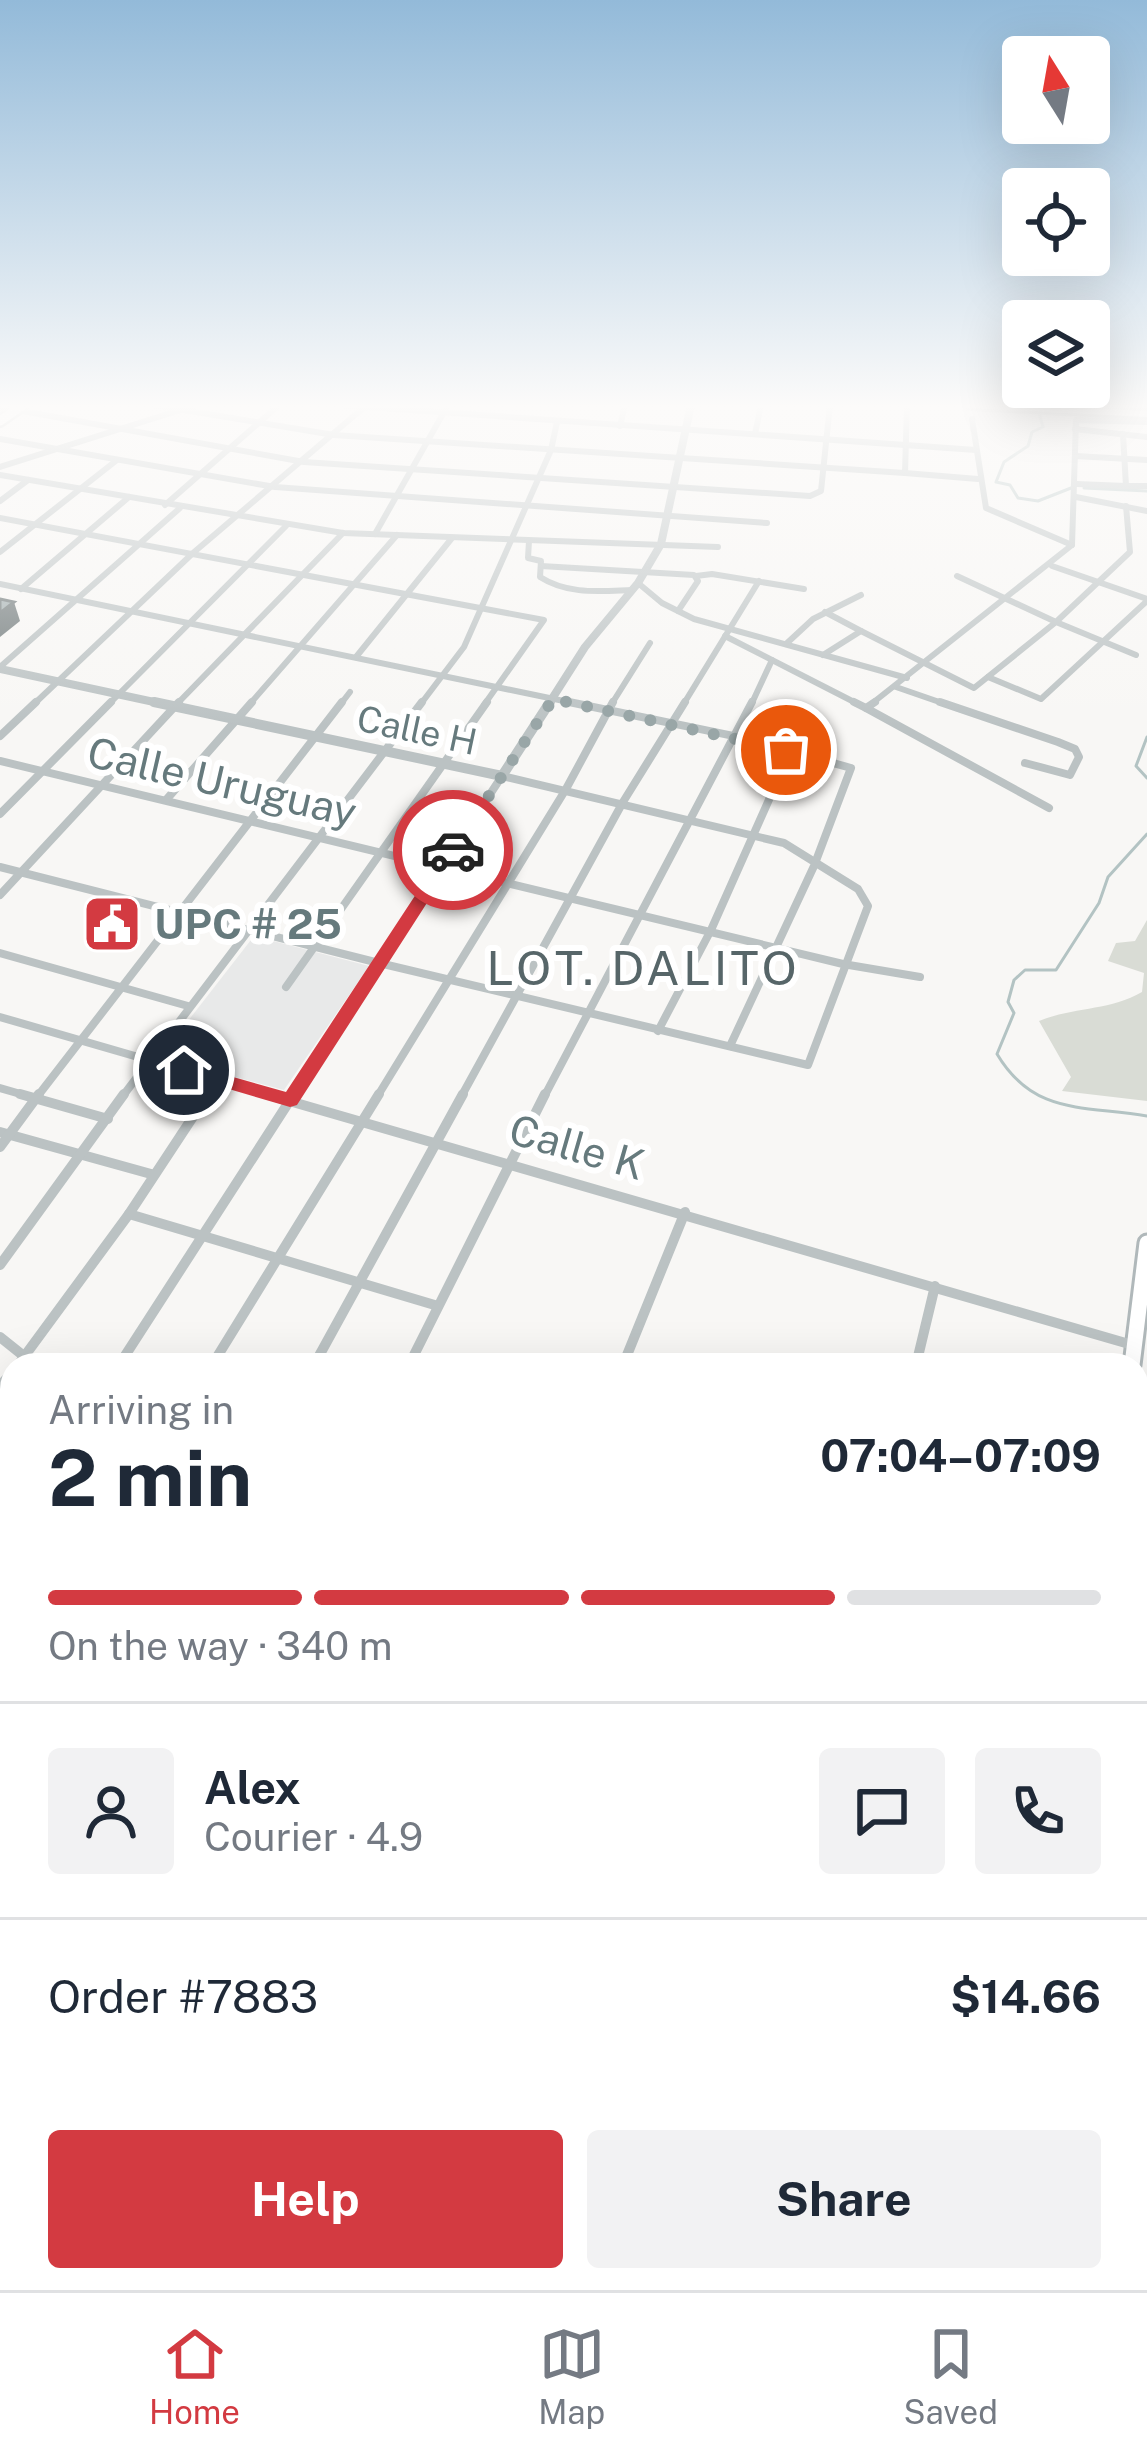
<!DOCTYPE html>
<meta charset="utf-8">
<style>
body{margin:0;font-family:"Public Sans",sans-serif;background:#f2f2f3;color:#1f2937;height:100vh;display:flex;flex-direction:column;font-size:45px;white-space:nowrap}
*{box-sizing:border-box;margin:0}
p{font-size:39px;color:#747a83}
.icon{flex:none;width:66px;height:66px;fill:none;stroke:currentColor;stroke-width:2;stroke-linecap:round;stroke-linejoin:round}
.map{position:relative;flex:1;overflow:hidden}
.details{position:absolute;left:0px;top:1353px;width:1149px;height:939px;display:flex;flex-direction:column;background:#fff;border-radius:36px 36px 0 0;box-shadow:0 12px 48px #0002}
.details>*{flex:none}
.needle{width:78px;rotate:349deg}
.controls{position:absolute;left:1002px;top:36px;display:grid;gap:24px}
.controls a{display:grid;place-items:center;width:108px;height:108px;border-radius:12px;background:#fff;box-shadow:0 12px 48px #0002;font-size:60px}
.pin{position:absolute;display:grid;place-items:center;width:102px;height:102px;color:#fff;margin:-51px;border:6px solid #fff;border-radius:50%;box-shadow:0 3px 12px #0007}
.courier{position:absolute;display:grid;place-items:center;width:120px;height:120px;margin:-60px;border:9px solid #d33a41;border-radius:50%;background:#fff;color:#222;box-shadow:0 3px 15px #0007}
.summary em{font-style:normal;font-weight:700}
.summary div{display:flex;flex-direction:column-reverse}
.summary{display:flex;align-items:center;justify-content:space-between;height:204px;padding:0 48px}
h1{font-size:78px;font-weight:700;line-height:90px}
.bar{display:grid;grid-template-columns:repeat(4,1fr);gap:18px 12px;align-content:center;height:144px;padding:0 48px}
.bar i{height:15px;border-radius:9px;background:#e0e1e3}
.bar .on{background:#d33a41}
.bar p{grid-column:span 4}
.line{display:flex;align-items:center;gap:30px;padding:0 48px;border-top:3px solid #e0e1e3}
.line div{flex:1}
.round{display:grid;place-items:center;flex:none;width:126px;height:126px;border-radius:12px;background:#f2f2f3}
.action{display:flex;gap:24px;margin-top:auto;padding:24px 48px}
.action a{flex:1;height:138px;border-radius:12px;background:#d33a41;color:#fff;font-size:48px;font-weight:700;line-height:138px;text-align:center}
.action a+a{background:#f2f2f3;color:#1f2937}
.menu{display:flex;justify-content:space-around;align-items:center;height:168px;border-top:3px solid #e0e1e3;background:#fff;font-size:33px;color:#747a83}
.menu a{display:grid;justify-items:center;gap:6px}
.menu .on{color:#d33a41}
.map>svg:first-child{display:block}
.built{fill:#e8e9e9}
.green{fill:#d9dcd5}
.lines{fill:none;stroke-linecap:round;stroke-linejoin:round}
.stream{stroke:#b3c3c3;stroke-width:3}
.secondary-far2-casing{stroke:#b0b8ba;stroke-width:14}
.secondary-far1-casing{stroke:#b0b8ba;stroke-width:21}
.secondary-casing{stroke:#b0b8ba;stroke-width:26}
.trunk-casing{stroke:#b1b7b8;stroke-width:6}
.minor-far3{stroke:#bbc2c3;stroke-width:6}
.minor-far2{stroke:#bbc2c3;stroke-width:8}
.minor-far1{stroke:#bbc2c3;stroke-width:10}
.minor{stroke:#bbc2c3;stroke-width:14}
.tertiary-far1{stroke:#bbc2c3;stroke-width:8}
.tertiary{stroke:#bbc2c3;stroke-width:10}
.secondary-far2{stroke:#fff;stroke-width:9}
.secondary-far1{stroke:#fff;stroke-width:15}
.secondary{stroke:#fff;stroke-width:20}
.trunk{fill:#fff;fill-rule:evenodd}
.shaded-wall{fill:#717a7b}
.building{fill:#a2aeb0;stroke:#717a7b;stroke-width:3}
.route{fill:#d33a41}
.done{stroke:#99a6a7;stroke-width:12;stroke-dasharray:0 21.6}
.labels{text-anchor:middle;stroke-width:12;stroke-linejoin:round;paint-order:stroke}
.far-street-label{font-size:36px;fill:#667a7d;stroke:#fff}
.street-label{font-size:42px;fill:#667a7d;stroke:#fff}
.poi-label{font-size:42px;font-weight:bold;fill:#667a7d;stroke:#fff;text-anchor:start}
.quarter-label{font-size:48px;letter-spacing:3px;fill:#576669;stroke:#fff}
</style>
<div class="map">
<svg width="1147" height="2290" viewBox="0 0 1147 2290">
<rect width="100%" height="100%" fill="#f8f7f5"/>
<path class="built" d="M254 936 369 966 284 1090 160 1057Z"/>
<g class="green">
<path d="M1147 920V1101L1062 1091 1071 1077 1039 1021C1073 1007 1109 1011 1142 992L1144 973 1108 961 1116 943 1135 941Z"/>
<path d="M1137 1906 1147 1911V2136L1137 2131Z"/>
</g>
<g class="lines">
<g class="stream">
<path d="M1039 413 1043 427 1032 432 1028 446 1004 462 996 482 1010 485 1018 498 1038 501 1071 488"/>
<path d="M1084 488 1147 491"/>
<path d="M1147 737 1136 766 1147 778"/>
<path d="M1147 834 1108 877 1099 903 1056 970H1025L1014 980 1008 1002 1014 1013 997 1054C1034 1116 1084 1105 1147 1116"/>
</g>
<defs>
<path id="secondary-far2" d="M0 421 23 405"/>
<path id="secondary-far1" d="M1132 1365 1147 1243"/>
<path id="secondary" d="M986 2290 987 2280"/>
<path id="trunk" d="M966 405H1026L1147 411V417L970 408Z"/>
</defs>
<use href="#secondary-far2" class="secondary-far2-casing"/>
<use href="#secondary-far1" class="secondary-far1-casing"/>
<use href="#secondary" class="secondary-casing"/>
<use href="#trunk" class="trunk-casing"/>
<g class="minor-far3">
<path d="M154 405 334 435 905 473 907 405"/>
<path d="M339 405 976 450"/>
<path d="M0 407 304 462 810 496 821 491 830 405"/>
<path d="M1099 409 1147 410"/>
<path d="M972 419 986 508 1072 545"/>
<path d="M620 426 625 405"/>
<path d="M1075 429 1147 437"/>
<path d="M755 434 761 405"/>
<path d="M0 439 275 487 767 523"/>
<path d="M1075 456 1147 460"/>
<path d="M0 467 196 405"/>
<path d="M905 473 978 479"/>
<path d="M0 475 343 533 718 547"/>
<path d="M1077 484 1126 486 1123 434"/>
<path d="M1126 486H1147"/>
<path d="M1076 497 1147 511"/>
<path d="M0 501 28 480"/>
<path d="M165 505 279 405"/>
<path d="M0 518 544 620 484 705"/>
<path d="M375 534 448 405"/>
<path d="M529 541 528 558 541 561 540 577C568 595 600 591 632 590"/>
<path d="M0 552 117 460"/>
<path d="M541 566 694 575 698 581 678 611"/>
<path d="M1052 566 1147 599"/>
<path d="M696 576 712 574 804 589"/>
<path d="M957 576 1056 622 1130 552 1126 506"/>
<path d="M638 583 662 603 694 619 907 678"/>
<path d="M0 584 583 705"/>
<path d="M21 589 129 497"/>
<path d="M825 612 861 631"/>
<path d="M725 636 860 705"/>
<path d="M786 644 813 619 861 595"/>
<path d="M823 655 861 631 974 688 1056 622 1136 655"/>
<path d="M356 657 452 538"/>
<path d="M0 667 180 508"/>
<path d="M988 677 1041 699 1147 601"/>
<path d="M896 687 948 705"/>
<path d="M33 705 193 553 362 409"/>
<path d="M108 705 286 526"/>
<path d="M176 705 343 533"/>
<path d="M249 705 397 535"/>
<path d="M340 705 350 692"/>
<path d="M420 705 464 647 551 450 557 422"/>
<path d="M611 705 650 643"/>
<path d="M683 705 759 581"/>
<path d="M751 705 772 660"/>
<path d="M870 705 1072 545 1076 420 1147 422"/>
</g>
<g class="minor-far2">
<path d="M569 702 782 746 788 757 711 930 658 1031"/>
<path d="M854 702 866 708"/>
<path d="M875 702 866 708 1049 808"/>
<path d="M940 702 1058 742 1075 749 1079 757 1070 775 1025 763"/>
<path d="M0 736 36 702"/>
<path d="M0 761 843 964 920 977"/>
<path d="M502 776 784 843 858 889 868 906 808 1065 379 963Z"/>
<path d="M166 800 252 702"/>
<path d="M0 814 111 702"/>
<path d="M0 867 379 963"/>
<path d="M0 895 179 702"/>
<path d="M0 953 188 1006"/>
<path d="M286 987 487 702"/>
<path d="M0 1017 276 1097"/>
<path d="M730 1046 814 866 851 768 786 750"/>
<path d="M0 1088 31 1097"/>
<path d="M37 1097 342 702"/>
<path d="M122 1097 422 702"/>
<path d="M206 1097 218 1078"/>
<path d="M292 1097 379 963"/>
<path d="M377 1097 566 789 613 702"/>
<path d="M461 1097 623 802 685 702"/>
<path d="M544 1097 752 702"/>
</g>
<g class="minor-far1">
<path d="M20 1094 108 1119"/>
<path d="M265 1094 1136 1346"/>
<path d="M0 1132 151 1174"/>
<path d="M0 1147 39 1094"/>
<path d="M129 1214 438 1306"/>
<path d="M0 1265 124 1094"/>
<path d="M0 1337 25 1357"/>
<path d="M18 1365 129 1214 208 1094"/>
<path d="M119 1365 294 1094"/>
<path d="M212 1365 379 1094"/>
<path d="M314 1365 463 1094"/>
<path d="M409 1365 545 1094"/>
<path d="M623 1365 685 1212"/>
<path d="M916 1365 935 1286"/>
<path d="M0 1386 12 1372"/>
<path d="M0 1422 12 1411"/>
<path d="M0 1514 12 1502"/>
</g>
<g class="minor">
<path d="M0 1648 12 1635"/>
<path d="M0 1671 12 1681"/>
<path d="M0 1803 12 1789"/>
<path d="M1137 1908 1147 1912"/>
<path d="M0 1976 12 1961"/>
<path d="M0 1993 12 2005"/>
<path d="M1137 2164 1147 2168"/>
<path d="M0 2171 12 2156"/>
<path d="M462 2280 484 2290"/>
<path d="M525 2290 528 2280"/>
<path d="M678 2290 681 2280"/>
<path d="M832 2290 834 2280"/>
</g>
<g class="tertiary-far1">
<path d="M0 669 168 705"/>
<path d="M548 705 585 647 638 583 661 544 691 405"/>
</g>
<path class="tertiary" d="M154 702 502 776 550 702"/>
<use href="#secondary-far2" class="secondary-far2"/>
<use href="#secondary-far1" class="secondary-far1"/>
<use href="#secondary" class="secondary"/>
<use href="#trunk" class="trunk"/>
</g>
<path class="shaded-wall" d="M14 602 20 621 0 637V613Z"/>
<path class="building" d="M0 599 14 602 0 613Z"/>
<linearGradient id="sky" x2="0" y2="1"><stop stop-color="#93bad9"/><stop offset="0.56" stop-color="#fcfbfa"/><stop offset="1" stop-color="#fcfbfa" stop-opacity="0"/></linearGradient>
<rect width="1147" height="726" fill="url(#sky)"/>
<path class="route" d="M453 845 461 850 297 1105 290 1107 178 1074V1065L184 1063 286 1092 447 847Z"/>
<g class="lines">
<path class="done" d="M453 850 553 699 786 750"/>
</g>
<defs>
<symbol id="civic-square" viewBox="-11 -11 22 22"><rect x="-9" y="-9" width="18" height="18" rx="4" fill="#d33a41" stroke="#fff"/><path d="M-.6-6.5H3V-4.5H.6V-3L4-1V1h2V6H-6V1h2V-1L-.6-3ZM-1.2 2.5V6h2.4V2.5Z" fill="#fff"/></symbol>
</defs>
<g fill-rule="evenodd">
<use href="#civic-square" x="79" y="891" width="66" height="66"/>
</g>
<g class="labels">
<g class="far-street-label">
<text transform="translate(417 730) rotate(12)" y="13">Calle H</text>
</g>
<g class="street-label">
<text transform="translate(222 782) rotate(13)" y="15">Calle Uruguay</text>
<text transform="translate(577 1147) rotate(16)" y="15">Calle K</text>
</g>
<g class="poi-label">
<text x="154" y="939">UPC # 25</text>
</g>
<g class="quarter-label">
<text x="643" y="985">LOT. DALITO</text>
</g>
</g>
</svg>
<div class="controls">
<a><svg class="needle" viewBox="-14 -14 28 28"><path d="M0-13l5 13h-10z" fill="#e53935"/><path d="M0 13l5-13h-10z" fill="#747a83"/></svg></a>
<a><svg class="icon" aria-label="locate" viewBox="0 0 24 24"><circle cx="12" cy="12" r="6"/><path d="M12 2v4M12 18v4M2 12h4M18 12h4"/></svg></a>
<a><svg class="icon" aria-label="layers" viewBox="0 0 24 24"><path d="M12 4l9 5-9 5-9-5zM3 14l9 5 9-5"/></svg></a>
</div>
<div class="pin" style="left:786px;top:750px;background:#ea580c"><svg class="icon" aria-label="bag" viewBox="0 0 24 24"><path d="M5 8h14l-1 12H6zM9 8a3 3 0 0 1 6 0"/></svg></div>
<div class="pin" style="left:184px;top:1070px;background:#1f2937"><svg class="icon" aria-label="home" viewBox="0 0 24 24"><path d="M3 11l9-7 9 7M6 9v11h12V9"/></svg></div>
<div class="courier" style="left:453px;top:850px"><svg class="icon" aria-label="car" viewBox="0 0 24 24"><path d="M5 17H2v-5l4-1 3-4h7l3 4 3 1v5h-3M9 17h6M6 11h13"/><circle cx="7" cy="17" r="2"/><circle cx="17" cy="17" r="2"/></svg></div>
<section class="details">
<div class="summary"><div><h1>2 min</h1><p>Arriving in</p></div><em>07:04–07:09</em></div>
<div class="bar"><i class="on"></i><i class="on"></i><i class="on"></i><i></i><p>On the way · 340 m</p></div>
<div class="line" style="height:216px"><a class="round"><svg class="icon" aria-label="person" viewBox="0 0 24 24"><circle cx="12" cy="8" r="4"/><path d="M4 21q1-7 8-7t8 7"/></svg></a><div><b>Alex</b><p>Courier · 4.9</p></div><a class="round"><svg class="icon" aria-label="chat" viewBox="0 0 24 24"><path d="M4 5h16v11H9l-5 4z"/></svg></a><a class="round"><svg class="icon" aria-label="phone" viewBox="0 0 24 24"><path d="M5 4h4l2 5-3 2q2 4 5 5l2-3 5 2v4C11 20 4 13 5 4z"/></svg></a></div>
<div class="line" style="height:156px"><div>Order #7883</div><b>$14.66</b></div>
<div class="action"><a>Help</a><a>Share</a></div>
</section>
</div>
<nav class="menu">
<a class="on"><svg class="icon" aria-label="home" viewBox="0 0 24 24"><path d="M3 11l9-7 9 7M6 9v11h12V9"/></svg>Home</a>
<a><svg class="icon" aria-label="map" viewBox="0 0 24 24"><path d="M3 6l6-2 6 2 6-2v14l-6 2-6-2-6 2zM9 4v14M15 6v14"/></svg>Map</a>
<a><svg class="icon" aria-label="saved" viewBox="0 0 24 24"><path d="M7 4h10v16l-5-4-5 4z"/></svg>Saved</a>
</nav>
